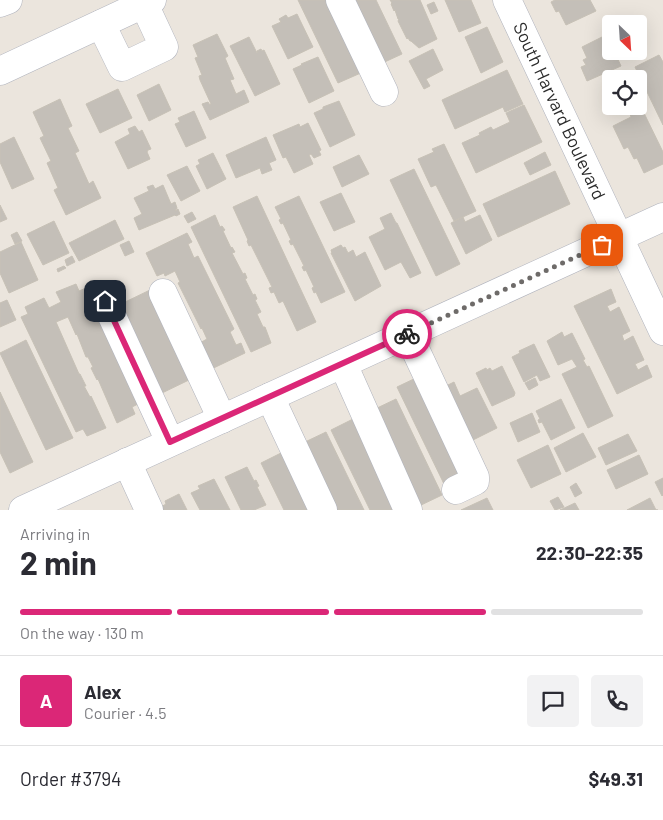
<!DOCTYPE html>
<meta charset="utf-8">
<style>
body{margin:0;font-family:Barlow,sans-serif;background:#f2f2f3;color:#2b2b33;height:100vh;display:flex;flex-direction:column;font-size:19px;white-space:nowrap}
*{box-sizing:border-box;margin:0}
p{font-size:16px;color:#7c7c81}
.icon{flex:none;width:28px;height:28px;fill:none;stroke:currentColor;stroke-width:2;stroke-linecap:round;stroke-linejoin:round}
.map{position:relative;height:510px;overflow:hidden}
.side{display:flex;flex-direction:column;background:#fff;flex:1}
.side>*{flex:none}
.needle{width:32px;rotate:155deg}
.fabs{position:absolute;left:602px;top:15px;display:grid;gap:10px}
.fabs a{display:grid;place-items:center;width:45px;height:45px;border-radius:5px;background:#fff;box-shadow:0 5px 20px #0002;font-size:25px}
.pin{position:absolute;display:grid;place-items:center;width:42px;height:42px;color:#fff;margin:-21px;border-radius:10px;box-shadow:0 2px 8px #0006}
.courier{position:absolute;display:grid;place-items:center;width:50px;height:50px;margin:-25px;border:4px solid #db2777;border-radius:50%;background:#fff;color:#222;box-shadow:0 1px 6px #0007}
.headline em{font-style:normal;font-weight:700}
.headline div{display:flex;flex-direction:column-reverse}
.headline{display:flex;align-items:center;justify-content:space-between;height:85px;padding:0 20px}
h1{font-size:32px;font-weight:700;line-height:38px}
.bar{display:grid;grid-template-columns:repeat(4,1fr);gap:8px 5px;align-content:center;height:60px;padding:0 20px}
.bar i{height:6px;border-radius:4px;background:#e1e1e2}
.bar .selected{background:#db2777}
.bar p{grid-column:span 4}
.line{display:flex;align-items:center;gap:12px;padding:0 20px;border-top:1px solid #e1e1e2}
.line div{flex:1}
.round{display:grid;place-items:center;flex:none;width:52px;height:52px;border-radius:5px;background:#f2f2f3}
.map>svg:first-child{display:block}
.building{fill:#c4bfb8;stroke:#c7c1b6}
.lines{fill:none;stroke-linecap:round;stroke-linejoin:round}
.minor-casing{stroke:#b0b3bd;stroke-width:29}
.minor{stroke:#fff;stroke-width:28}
.done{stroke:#6e6b69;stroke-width:5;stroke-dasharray:0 9}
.route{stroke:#db2777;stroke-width:6}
.labels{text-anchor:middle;stroke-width:4.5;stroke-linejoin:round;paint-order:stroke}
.street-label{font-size:18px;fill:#2a2a2a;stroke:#fff}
</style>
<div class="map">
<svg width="663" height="510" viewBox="0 0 663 510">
<rect width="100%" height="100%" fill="#ebe5dd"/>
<g class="building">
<path d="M298 0H328L363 72 338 83Z"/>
<path d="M346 0H376L402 54 378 65Z"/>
<path d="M390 0H420L437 39 419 48 411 41H410L408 38 407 39 398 21 399 19H398L395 10 394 11 391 4 392 3Z"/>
<path d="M445 0H471L481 23 459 32Z"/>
<path d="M555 0H590L596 11 566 25 559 11 556 12 551 2Z"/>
<path d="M434 2 438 11 431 14 427 5Z"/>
<path d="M297 14 313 47 288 59 272 26 281 22 279 19 286 15 288 18Z"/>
<path d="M487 27 503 62 481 73 465 37Z"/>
<path d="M217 34 228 56 225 58 234 79 230 80 236 94 244 90 249 102 210 120 202 104 208 102 210 105 211 104 200 80 199 76 202 75 195 58 198 57 193 45Z"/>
<path d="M606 35 611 46V51H614L621 66 587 81 581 67 586 65 583 60 587 58 582 47Z"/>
<path d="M249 37 257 53V51L261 49 262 51 264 50 280 84 255 96 230 46Z"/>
<path d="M433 49 443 70 426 79 430 86 424 89 409 61Z"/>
<path d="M659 55 663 62V125L635 67Z"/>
<path d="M318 57 334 91 309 103 293 69 302 65 301 64Z"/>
<path d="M507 70 523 104 505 112 503 107 455 129 442 100Z"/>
<path d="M159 84 171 110 149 121 137 95Z"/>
<path d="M118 89 132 118 100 133 86 104Z"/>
<path d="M60 99 72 126 68 128 79 151 75 153 89 184 93 181 101 198 66 215 54 190 58 188 47 163 51 161 40 138 44 136 33 112Z"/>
<path d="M339 101 355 135 330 147 314 113 323 109V107Z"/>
<path d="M524 105 542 142 476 173 462 143 480 135 479 133 491 127 493 130 510 122 506 113Z"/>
<path d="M617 106H629L619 111Z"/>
<path d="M642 109 663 152V164L644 173 637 158 634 159 628 147 624 149 613 126 631 117 630 114Z"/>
<path d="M194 111 206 138 186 147 175 124 180 122 178 118Z"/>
<path d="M308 123 321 150 319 151 321 155 314 158 311 154 309 155 313 164 294 173 286 157 283 158 273 135 299 124 300 127Z"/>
<path d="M135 126 139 132 142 130 151 149 148 150 147 152 150 159 128 169 115 142 130 134 128 129Z"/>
<path d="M14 137 34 179 12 189 0 162V144Z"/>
<path d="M266 137 276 160 269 163 272 170 262 174 260 168 236 178 226 155Z"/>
<path d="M444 144 476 211 454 221 436 185 431 187 418 159 434 152 432 149Z"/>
<path d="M545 152 551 165 530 175 524 163Z"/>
<path d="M213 153 226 179 207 189 196 166 200 164 198 160Z"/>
<path d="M359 155 369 174 342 187 333 167Z"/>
<path d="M187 166 200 191 181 201 167 175Z"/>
<path d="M414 169 460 264 436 276 390 180Z"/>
<path d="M555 171 570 204 498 237 483 204Z"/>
<path d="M153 185 155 189 163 185 171 204 175 202 177 208 175 211 178 209 180 214 176 216 175 215 139 230 134 218 142 214 134 198 149 191 147 187Z"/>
<path d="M341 193 355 222 334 231 320 202Z"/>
<path d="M257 196 316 322 297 331 283 301 279 303 274 292 271 293 269 288 272 287 251 245 249 246 247 241 248 240 233 207Z"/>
<path d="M299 196 345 292 321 303 316 292 314 293 312 288 314 287 306 270 304 271 302 267 304 266 293 244 291 245 289 241 291 240 283 223 281 224 279 220 281 219 275 207Z"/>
<path d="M0 205 7 219 0 222Z"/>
<path d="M192 212 196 219 188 223 184 216Z"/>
<path d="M391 213 396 223H397L421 273 410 278 401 262 385 270 369 237 385 229 380 218Z"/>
<path d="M215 215 220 227 222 226 225 230 223 231 231 248 232 247 235 252 232 253 243 274 245 273 247 278 245 279 253 295 255 294 257 299 255 300 261 312 257 314 263 327H265L271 343 251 352 191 227Z"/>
<path d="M480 215 492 240 466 254 451 223 463 217 465 222Z"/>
<path d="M115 220 124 239 79 261 69 243Z"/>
<path d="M54 221 69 253 43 265 27 234Z"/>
<path d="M17 232 22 241 15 244 11 235Z"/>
<path d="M187 233 192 242 188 244 194 258 198 256 234 329 230 332 236 345 241 343 245 353 203 373 198 344 207 339 202 328 201 329 178 283 180 282 175 271 165 276 164 273 157 276 146 253Z"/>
<path d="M129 241 134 252 125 256 120 245Z"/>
<path d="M21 242 38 280 9 293 0 273V252Z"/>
<path d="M341 245 343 248 345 247 348 253 353 250 356 257 365 252 381 286 355 301 331 253H332L331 250Z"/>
<path d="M72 256 75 262 67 266 65 260Z"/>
<path d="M64 266 66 268 58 272 57 269Z"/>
<path d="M76 284 79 291 86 288 140 403 132 407 135 414 117 423 98 379 97 380 91 368 93 367 88 357H86L77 334 76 335 68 317 56 322 79 374H80L86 386H84L90 397 91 396 106 428 87 436 83 429 76 432 21 317 28 314 25 307 44 298 49 308 61 302 56 292Z"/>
<path d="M611 289 616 302 607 306 610 312 619 307 630 331 622 335 624 341 633 336 644 360 635 364 638 370 647 365 652 377 617 394 574 306Z"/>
<path d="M150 290 193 378 162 393 119 305Z"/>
<path d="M7 300 16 320 0 327V303Z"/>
<path d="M562 332 564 337 572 333 585 359 583 360 587 367 589 366 613 416 588 428 562 374 577 367 572 359 558 365 547 341Z"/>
<path d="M26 340 73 438 46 450 0 353Z"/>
<path d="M534 344 550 377 540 381 537 375 524 382 512 357 520 353 519 351Z"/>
<path d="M502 366 515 393 514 396 492 406 476 373 486 368 487 370 490 368 492 371Z"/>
<path d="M418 377 470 474 445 486 397 387Z"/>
<path d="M535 378 538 385 529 390 525 383Z"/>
<path d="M454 382 460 396 477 388 497 428 471 441 440 389Z"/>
<path d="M0 392 33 462 10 473 0 452Z"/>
<path d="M396 399 442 495 419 506 373 410Z"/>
<path d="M561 399 575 428 551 440 542 422 539 423 538 420 540 419 536 411Z"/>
<path d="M532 413 540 432 518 442 510 423Z"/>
<path d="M355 418 399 510H370L331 430Z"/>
<path d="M326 432 364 510H335L303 443Z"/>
<path d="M583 433 596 457 566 472 554 448Z"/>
<path d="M628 434 637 451 606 465 598 448Z"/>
<path d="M548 445 561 474 531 488 517 460Z"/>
<path d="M285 451 314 510H284L261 463Z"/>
<path d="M639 455 648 474 616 489 607 470Z"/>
<path d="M247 467 254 481 256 480 259 486 257 487 266 505 254 510H241L225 477Z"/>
<path d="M663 478V495L662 496 655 482Z"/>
<path d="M214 479 230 510H200L191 493 200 489 198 486Z"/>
<path d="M576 483 582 493 575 497 570 487Z"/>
<path d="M179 494 187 510H156L166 504 165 501Z"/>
<path d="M558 497 564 507 555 510 550 501Z"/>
<path d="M487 498 493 510H461Z"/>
<path d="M650 498 656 510H658H627Z"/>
<path d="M575 503 579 510H560Z"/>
</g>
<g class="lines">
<defs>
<g id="minor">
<path d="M340 0 384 92"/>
<path d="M507 0 663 331"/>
<path d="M0 3 8 0"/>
<path d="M101 24 122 67 164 47 144 4"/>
<path d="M0 71 152 0"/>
<path d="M163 293 222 419"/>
<path d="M105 301 170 442"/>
<path d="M408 334 475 477V481L456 490"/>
<path d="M343 364 408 510"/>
<path d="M270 397 323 510"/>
<path d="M127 462 149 510"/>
<path d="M23 510 663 217"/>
</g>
</defs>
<use href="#minor" class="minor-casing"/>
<use href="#minor" class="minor"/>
</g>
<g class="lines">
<path class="done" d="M407 334 602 245"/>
<path class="route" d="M105 301 170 442 407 334"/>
</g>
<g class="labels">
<g class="street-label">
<text transform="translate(559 111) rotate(65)" y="6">South Harvard Boulevard</text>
</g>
</g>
</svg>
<div class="fabs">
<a><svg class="needle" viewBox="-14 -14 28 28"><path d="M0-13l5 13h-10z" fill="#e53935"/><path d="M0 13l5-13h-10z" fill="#7c7c81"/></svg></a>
<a><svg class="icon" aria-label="locate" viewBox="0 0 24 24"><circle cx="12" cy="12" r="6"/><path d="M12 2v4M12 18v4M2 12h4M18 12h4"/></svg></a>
</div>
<div class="pin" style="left:602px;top:245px;background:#ea580c"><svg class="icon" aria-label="bag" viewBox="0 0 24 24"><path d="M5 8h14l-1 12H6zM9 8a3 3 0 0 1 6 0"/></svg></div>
<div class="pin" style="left:105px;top:301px;background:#1f2937"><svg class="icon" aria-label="home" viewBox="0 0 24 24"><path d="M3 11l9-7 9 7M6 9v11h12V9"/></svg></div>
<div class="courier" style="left:407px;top:334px"><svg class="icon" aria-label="bike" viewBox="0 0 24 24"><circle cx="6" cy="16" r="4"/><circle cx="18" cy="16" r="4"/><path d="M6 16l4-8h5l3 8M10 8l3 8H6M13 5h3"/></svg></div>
</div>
<section class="side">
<div class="headline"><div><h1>2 min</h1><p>Arriving in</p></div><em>22:30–22:35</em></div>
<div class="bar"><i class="selected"></i><i class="selected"></i><i class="selected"></i><i></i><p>On the way · 130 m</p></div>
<div class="line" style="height:90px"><b class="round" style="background:#db2777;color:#fff">A</b><div><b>Alex</b><p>Courier · 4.5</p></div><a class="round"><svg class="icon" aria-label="chat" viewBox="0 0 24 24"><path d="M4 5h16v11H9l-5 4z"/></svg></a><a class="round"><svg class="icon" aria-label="phone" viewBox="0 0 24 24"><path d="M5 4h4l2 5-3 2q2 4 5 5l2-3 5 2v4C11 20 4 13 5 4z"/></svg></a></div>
<div class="line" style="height:65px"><div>Order #3794</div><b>$49.31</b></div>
</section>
